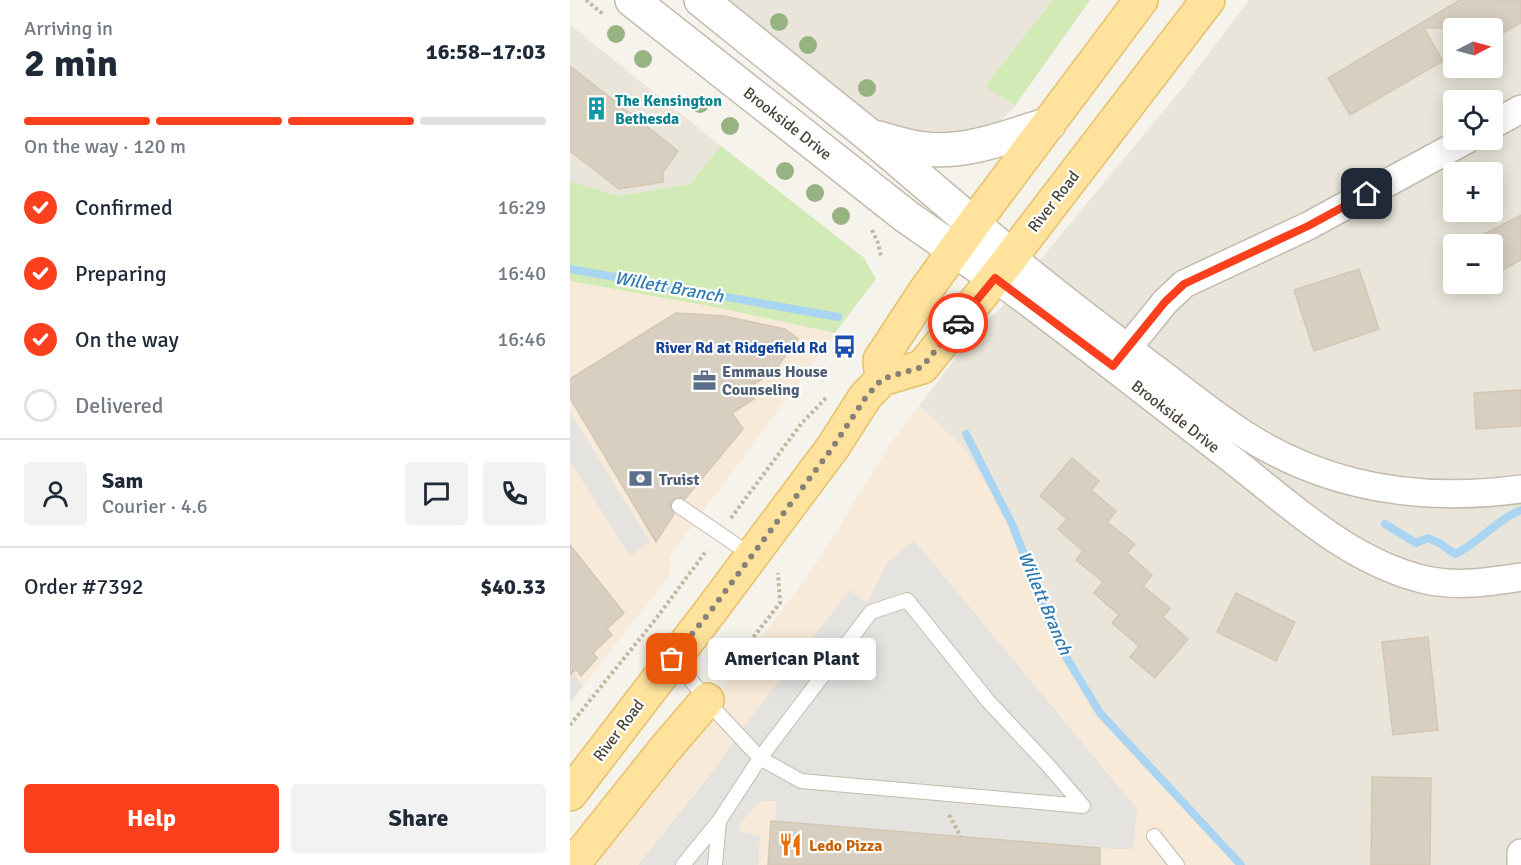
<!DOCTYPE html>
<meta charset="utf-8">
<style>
body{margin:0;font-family:Signika,sans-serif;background:#f2f2f3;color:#1f2937;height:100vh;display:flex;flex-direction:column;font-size:22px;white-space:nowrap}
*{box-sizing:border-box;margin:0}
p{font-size:20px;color:#747a83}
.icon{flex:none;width:33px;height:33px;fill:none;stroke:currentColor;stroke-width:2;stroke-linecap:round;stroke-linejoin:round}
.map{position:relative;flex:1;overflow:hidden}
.details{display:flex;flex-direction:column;background:#fff;width:570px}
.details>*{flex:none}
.needle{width:39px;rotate:84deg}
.tools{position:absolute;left:873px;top:18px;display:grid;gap:12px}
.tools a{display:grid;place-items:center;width:60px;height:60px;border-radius:6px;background:#fff;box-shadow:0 3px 15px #0003;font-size:30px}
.pin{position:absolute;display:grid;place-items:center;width:51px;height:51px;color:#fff;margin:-26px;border-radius:12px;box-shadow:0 3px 9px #0006}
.courier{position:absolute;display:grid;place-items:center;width:60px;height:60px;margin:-30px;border:4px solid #fc3f1d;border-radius:50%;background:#fff;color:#222;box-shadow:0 2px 8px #0007}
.bubble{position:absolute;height:42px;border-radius:6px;background:#fff;box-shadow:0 3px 15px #0003;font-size:20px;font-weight:800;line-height:42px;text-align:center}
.headline em{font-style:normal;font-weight:800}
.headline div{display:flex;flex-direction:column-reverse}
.headline{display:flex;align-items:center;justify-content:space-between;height:102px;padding:0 24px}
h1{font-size:39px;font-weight:800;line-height:45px}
.bar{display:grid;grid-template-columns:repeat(4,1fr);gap:9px 6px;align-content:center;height:72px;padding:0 24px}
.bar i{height:8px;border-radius:4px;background:#e0e1e3}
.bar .on{background:#fc3f1d}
.bar p{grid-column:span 4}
.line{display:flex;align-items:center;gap:15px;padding:0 24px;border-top:2px solid #e0e1e3}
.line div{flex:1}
.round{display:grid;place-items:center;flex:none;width:63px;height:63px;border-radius:6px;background:#f2f2f3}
ol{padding:0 24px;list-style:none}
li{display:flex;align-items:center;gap:18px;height:66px}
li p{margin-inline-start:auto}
li .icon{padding:6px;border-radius:50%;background:#fc3f1d;color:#fff;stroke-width:4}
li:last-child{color:#747a83}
li i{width:33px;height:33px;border:3px solid #e0e1e3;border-radius:50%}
.button{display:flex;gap:12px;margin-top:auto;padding:12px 24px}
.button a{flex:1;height:69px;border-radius:6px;background:#fc3f1d;color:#fff;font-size:24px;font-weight:800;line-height:69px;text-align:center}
.button a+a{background:#f2f2f3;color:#1f2937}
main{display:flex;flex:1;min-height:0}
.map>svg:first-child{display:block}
.residential{fill:#eae5da;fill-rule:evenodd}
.commercial{fill:#f7ead8}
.industrial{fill:#e6e2dd}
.green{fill:#d2eab5}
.parking{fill:#e5e3e0}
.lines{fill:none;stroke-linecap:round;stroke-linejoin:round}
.stream{stroke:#a9d4f2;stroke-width:8}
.building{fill:#d8cfc1;stroke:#d3c7b4;stroke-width:1.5}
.service-casing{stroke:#c2bbae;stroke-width:16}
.minor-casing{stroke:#c2bbae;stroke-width:30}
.tertiary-casing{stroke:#c2bbae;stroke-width:36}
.primary-casing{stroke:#e6c16a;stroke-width:36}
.path{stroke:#c4b79f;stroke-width:4;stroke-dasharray:3 3;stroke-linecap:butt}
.service{stroke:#fff;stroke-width:14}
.minor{stroke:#fff;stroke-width:27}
.tertiary{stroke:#fff;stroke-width:33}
.primary{stroke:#ffe39c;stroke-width:33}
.tree{fill:#97b381}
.done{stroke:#878178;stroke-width:6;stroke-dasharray:0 10.8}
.route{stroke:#fc3f1d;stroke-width:8}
.labels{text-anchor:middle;stroke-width:4.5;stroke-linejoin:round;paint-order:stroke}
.culture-label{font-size:16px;font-weight:bold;fill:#0d838f;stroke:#fff;text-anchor:start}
.street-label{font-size:16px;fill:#4b4439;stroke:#fff}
.transit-label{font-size:16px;font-weight:bold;fill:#164399;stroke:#fff;text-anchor:end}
.service-label{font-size:16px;font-weight:bold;fill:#4e5e75;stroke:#fff;text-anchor:start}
.food-label{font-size:16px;font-weight:bold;fill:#c56008;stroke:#fff;text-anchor:start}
.water-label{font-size:18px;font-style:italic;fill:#2e7ab2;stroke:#fff}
</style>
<main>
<section class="details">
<div class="headline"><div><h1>2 min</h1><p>Arriving in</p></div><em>16:58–17:03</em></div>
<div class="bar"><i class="on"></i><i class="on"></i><i class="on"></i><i></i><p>On the way · 120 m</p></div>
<ol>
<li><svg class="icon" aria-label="check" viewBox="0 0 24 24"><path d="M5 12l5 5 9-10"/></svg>Confirmed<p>16:29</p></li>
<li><svg class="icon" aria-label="check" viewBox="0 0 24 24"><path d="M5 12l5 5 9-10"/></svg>Preparing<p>16:40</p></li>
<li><svg class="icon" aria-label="check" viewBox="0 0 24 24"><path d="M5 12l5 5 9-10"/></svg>On the way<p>16:46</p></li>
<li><i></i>Delivered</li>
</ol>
<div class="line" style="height:108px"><a class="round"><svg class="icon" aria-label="person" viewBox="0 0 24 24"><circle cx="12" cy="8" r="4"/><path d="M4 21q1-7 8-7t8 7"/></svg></a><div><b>Sam</b><p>Courier · 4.6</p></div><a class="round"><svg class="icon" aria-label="chat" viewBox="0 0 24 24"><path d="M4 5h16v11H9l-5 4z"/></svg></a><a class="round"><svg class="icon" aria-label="phone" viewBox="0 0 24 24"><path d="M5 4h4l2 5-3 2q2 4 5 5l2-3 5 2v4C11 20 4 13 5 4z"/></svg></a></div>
<div class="line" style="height:78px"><div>Order #7392</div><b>$40.33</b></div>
<div class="button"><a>Help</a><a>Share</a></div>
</section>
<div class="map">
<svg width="951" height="865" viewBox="0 0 951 865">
<rect width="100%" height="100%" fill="#f6f3ec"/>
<g class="residential">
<path d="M148 0H483L416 86 445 106 428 124 406 137 332 134 273 97Z"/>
<path d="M679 0H951V865H671L530 713 487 642 443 526 370 425 349 406 413 322 428 311 614 86ZM884 28H922V68H884ZM884 100H922V140H884ZM884 172H922V212H884ZM884 244H922V284H884Z"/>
<path d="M0 25 151 146 120 184 48 196 0 181Z"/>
</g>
<g class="commercial">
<path d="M0 281 149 308 265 333 100 556 99 576 13 686 0 669Z"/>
<path d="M349 406 392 446 443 526 487 642 530 713 671 865H15L229 588 252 555 320 444Z"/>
</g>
<path class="industrial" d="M0 669 13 686 0 703Z"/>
<g class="green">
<path d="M483 0H520L445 106 415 86Z"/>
<path d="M151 146 284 250 294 258 306 279 265 333 149 308 0 281V181L48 196 120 184Z"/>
</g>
<g class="parking">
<path d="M0 412 80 542 60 556 0 461Z"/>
<path d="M344 540 567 809 563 849H542L206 821V801H191L170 823 169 832 190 836 188 865H68L141 774 182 716 280 590 297 603 317 563Z"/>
</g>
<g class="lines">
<g class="stream">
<path d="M0 269 268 317"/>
<path d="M396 434 443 526 487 642 530 713 671 865"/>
<path d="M815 524 846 543 858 538 869 543 885 554C909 543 926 520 951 510"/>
</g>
</g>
<g class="building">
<path d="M890 0H951V23L922 39V28H854L873 61 780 115 758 78Z"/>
<path d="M0 66 108 151 93 172V182L49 189 0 151Z"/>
<path d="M951 215V260L922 276V244H895Z"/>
<path d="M789 269 809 329 744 351 724 290Z"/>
<path d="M106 313 154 316 215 329 228 339 203 373 177 388 184 399 162 413 173 429 115 499 109 497 102 501 100 506 104 514 86 542 0 398V379Z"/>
<path d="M951 390V426L906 429 904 393Z"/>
<path d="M502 458 529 481 521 490 546 511 537 522 565 544 557 553 582 575 573 586 600 608 593 617 618 639 585 678 560 657 569 646 542 623 549 615 524 593 533 582 506 560 513 551 488 529 497 519 470 496Z"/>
<path d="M0 545 54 613 37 629 42 635 23 653 27 658 11 676 6 669 0 675Z"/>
<path d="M666 593 725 622 706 661 647 632Z"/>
<path d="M858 637 868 730 823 735 812 642Z"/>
<path d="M802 777 861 778 860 865H801Z"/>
<path d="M201 821 530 848V865H198Z"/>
</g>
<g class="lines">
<defs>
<g id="service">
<path d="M109 506 181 555"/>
<path d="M337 600 418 701 477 764 513 806 231 781 190 758 301 612Z"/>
<path d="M104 660 147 712 190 758 149 821"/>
<path d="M584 836 607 865"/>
<path d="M113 865 149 821 145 865"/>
</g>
<g id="minor">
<path d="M922 125 951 109"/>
<path d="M441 256C487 295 536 331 584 368 615 391 646 417 680 438 762 489 856 502 951 489"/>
<path d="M425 278C506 337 584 400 664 461 722 507 782 563 856 580 888 587 919 582 951 577"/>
<path d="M547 361 595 302 614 284 738 226 896 140"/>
<path d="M951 865V853"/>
</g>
<g id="tertiary">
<path d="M62 0 337 217 425 278"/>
<path d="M131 0 300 136 441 256"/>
<path d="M309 138C323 142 339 148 355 149 397 154 439 136 479 124"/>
</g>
<g id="primary">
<path d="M312 379 310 360 356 290 404 223 571 0"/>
<path d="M0 794 139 613 263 447 295 397 312 379 352 367 425 278 638 0"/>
<path d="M0 860 8 858 95 749 137 700"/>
</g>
</defs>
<use href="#service" class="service-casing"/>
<use href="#minor" class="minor-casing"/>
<use href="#tertiary" class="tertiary-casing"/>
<use href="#primary" class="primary-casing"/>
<g class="path">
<path d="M16 0 34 15"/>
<path d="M302 230 308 243 311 256"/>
<path d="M161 518 231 424 257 397"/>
<path d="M154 675 210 603 208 573"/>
<path d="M0 725 85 620 137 550"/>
<path d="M379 815 391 837"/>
</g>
<use href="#service" class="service"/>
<use href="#minor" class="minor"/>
<use href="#tertiary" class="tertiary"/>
<use href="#primary" class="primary"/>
</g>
<g class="tree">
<circle cx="209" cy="22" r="9"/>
<circle cx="46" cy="34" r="9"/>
<circle cx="238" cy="45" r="9"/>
<circle cx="73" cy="59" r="9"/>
<circle cx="297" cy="88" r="9"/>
<circle cx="130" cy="104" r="9"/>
<circle cx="160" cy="126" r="9"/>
<circle cx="215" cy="171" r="9"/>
<circle cx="245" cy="193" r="9"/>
<circle cx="271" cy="216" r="9"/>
</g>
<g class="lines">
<path class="done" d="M102 659 139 613 263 447 296 397 312 379 352 367 388 323"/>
<path class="route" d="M388 323 425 278 543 366 595 302 614 284 738 226 797 194"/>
</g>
<defs>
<symbol id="building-bare" viewBox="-9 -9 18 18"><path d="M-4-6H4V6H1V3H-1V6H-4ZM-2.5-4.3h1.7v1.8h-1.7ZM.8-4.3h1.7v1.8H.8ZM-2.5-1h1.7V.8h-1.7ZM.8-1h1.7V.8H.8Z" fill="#0f9aa8" stroke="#fff" stroke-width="2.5" paint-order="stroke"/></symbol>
<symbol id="bus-bare" viewBox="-9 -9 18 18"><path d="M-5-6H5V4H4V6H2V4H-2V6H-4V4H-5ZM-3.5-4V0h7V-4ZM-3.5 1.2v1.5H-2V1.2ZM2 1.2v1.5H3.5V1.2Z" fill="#1a4fb4" stroke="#fff" stroke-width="2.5" paint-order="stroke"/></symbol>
<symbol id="office-bare" viewBox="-9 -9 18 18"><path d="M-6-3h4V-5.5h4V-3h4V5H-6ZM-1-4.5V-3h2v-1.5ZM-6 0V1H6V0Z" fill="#5c6f8a" stroke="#fff" stroke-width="2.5" paint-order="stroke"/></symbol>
<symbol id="bank-bare" viewBox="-9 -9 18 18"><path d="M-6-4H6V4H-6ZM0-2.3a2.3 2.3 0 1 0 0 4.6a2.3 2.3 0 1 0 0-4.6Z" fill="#5c6f8a" stroke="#fff" stroke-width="2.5" paint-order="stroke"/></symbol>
<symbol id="restaurant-bare" viewBox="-9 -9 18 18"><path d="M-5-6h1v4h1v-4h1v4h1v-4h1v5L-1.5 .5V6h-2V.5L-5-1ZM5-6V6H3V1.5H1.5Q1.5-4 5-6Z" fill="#e8710a" stroke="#fff" stroke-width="2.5" paint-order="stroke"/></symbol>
</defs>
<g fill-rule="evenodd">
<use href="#building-bare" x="10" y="92" width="33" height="33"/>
<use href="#bus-bare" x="258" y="330" width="33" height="33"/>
<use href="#office-bare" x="118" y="364" width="33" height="33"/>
<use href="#bank-bare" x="54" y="462" width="33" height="33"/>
<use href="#restaurant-bare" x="204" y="828" width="33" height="33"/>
</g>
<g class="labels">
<g class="culture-label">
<text x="45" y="106">The Kensington<tspan x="45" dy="18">Bethesda</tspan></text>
</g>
<g class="street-label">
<text transform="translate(218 123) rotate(38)" y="6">Brookside Drive</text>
<text transform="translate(483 201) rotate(-52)" y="6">River Road</text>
<text transform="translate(606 416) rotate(38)" y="6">Brookside Drive</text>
<text transform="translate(48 730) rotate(-53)" y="6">River Road</text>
</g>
<g class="transit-label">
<text x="257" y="353">River Rd at Ridgefield Rd</text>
</g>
<g class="service-label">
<text x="152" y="377">Emmaus House<tspan x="152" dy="18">Counseling</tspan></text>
<text x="89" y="485">Truist</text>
</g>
<g class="food-label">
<text x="239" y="851">Ledo Pizza</text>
</g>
<g class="water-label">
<text transform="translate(99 287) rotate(10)" y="6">Willett Branch</text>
<text transform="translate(475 603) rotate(67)" y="6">Willett Branch</text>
</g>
</g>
</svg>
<div class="tools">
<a><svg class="needle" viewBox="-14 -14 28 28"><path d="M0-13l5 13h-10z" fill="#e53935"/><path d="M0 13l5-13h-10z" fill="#747a83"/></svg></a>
<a><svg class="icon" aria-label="locate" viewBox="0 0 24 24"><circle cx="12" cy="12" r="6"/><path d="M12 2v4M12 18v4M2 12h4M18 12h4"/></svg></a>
<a>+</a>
<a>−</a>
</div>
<div class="pin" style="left:102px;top:659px;background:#ea580c"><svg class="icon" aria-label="bag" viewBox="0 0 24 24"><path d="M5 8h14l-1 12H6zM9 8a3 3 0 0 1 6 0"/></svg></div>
<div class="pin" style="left:797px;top:194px;background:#1f2937"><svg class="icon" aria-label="home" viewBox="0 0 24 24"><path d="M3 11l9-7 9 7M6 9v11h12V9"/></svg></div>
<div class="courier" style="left:388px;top:323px"><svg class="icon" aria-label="car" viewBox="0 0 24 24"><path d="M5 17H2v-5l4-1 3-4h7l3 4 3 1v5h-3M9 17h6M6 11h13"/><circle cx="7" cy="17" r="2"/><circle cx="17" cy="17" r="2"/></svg></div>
<div class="bubble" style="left:138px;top:638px;width:168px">American Plant</div>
</div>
</main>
